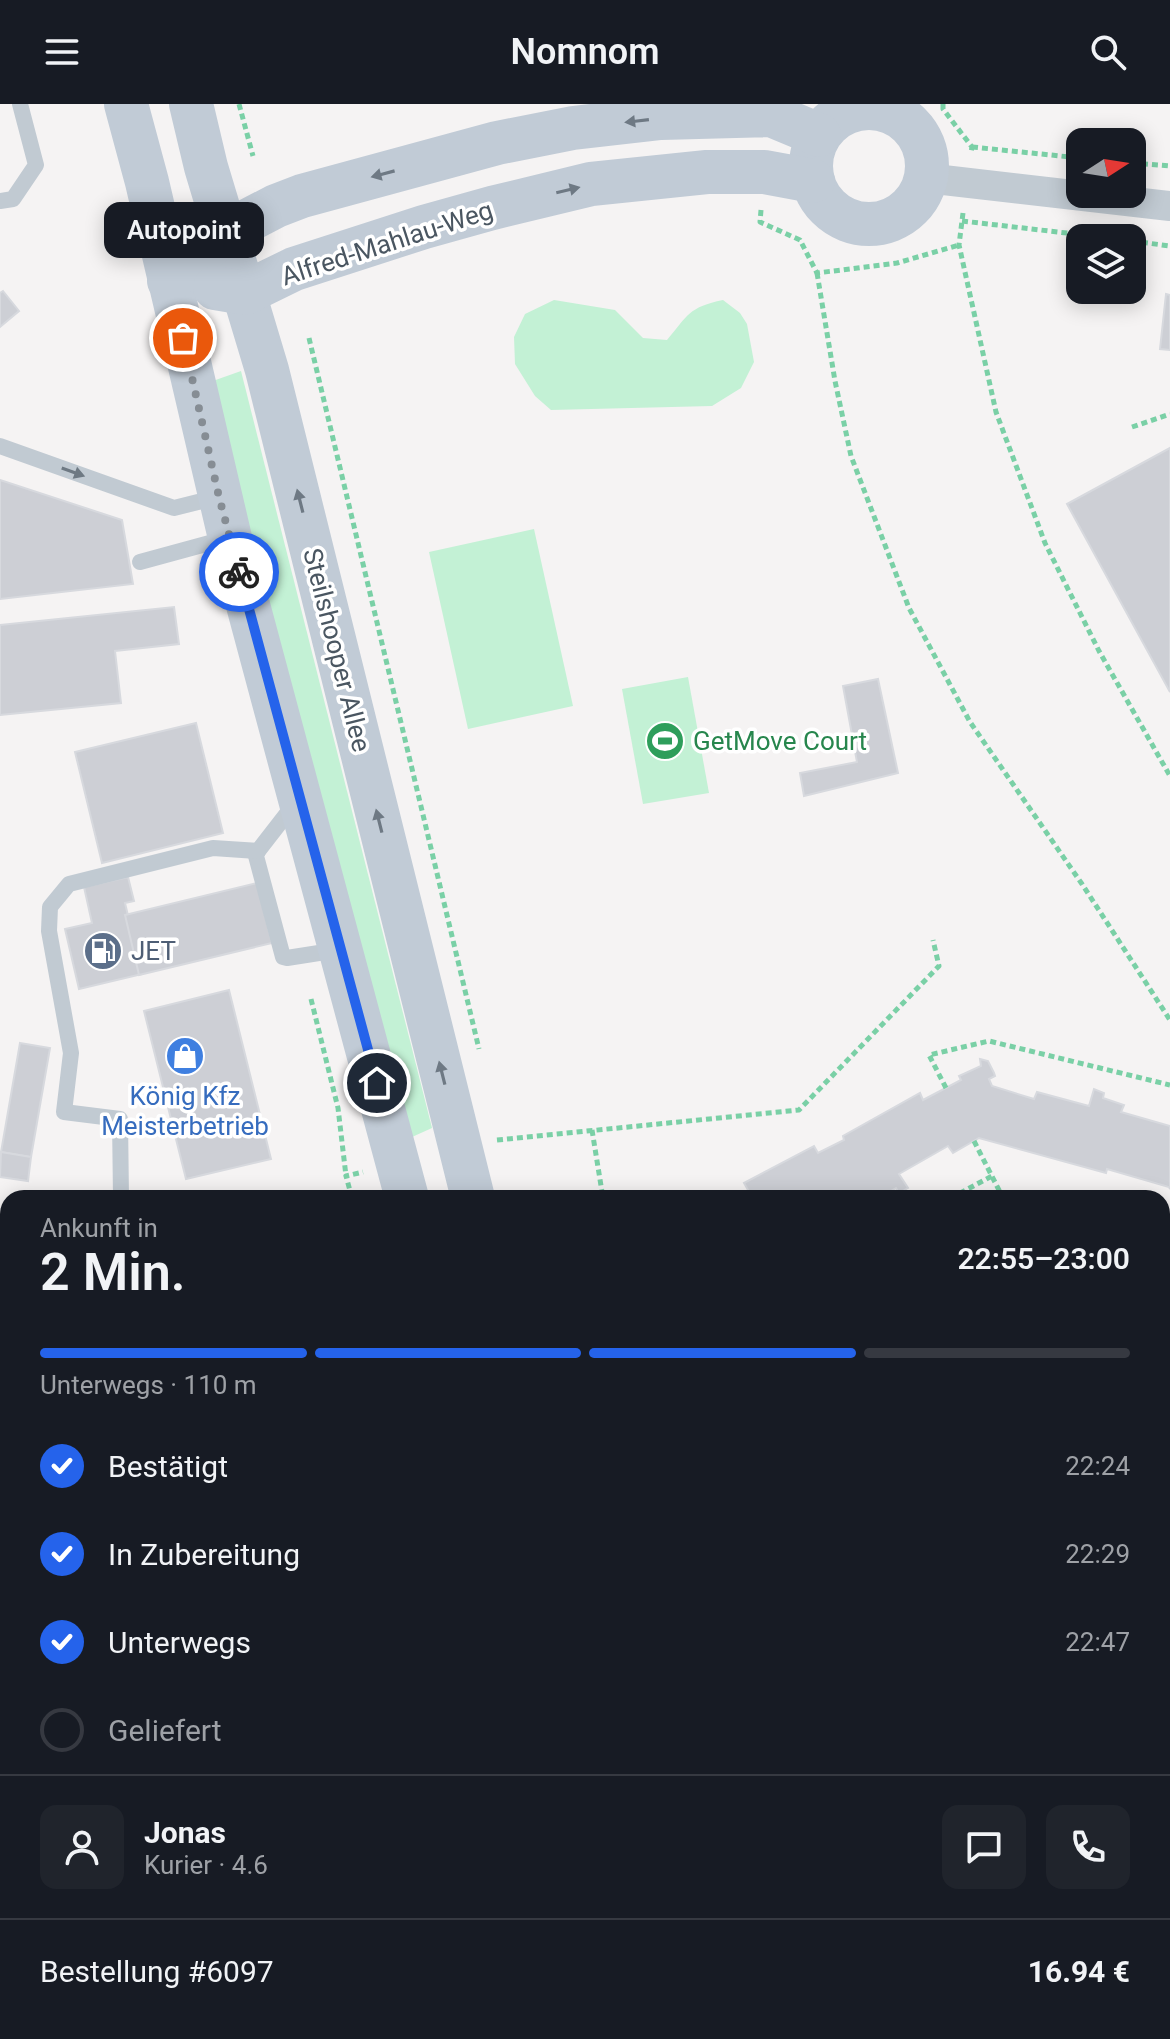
<!DOCTYPE html>
<html lang="de">
<meta charset="utf-8">
<style>
body{margin:0;font-family:Roboto,sans-serif;background:#20242c;color:#f1f3f6;height:100vh;display:flex;flex-direction:column;font-size:30px;white-space:nowrap}
*{box-sizing:border-box;margin:0}
p{font-size:26px;color:#9ea1a6}
.icon{flex:none;width:44px;height:44px;fill:none;stroke:currentColor;stroke-width:2;stroke-linecap:round;stroke-linejoin:round}
.map{position:relative;flex:1;overflow:hidden}
.panel{position:absolute;left:0px;top:1086px;width:1170px;height:850px;display:flex;flex-direction:column;background:#171b24;border-radius:24px 24px 0 0;box-shadow:0 4px 20px #0003}
.panel>*{flex:none}
.needle{width:52px;rotate:78deg}
.fabs{position:absolute;left:1066px;top:24px;display:grid;gap:16px}
.fabs a{display:grid;place-items:center;width:80px;height:80px;border-radius:16px;background:#171b24;box-shadow:0 4px 20px #0003;font-size:40px}
.pin{position:absolute;display:grid;place-items:center;width:68px;height:68px;color:#fff;margin:-34px;border:4px solid #fff;border-radius:50%;box-shadow:0 2px 8px #0007}
.courier{position:absolute;display:grid;place-items:center;width:80px;height:80px;margin:-40px;border:6px solid #2563eb;border-radius:50%;background:#fff;color:#222;box-shadow:0 2px 10px #0007}
.bubble{position:absolute;height:56px;border-radius:16px;background:#171b24;box-shadow:0 4px 20px #0003;font-size:26px;font-weight:600;line-height:56px;text-align:center}
.headline em{font-style:normal;font-weight:600}
.headline div{display:flex;flex-direction:column-reverse}
.headline{display:flex;align-items:center;justify-content:space-between;height:136px;padding:0 40px}
h1{font-size:52px;font-weight:600;line-height:60px}
.bar{display:grid;grid-template-columns:repeat(4,1fr);gap:12px 8px;align-content:center;height:96px;padding:0 40px}
.bar i{height:10px;border-radius:6px;background:#363941}
.bar .on{background:#2563eb}
.bar p{grid-column:span 4}
.line{display:flex;align-items:center;gap:20px;padding:0 40px;border-top:2px solid #363941}
.line div{flex:1}
.round{display:grid;place-items:center;flex:none;width:84px;height:84px;border-radius:16px;background:#20242c}
ol{padding:0 40px;list-style:none}
li{display:flex;align-items:center;gap:24px;height:88px}
li p{margin-inline-start:auto}
li .icon{padding:8px;border-radius:50%;background:#2563eb;color:#fff;stroke-width:4}
li:last-child{color:#9ea1a6}
li i{width:44px;height:44px;border:4px solid #363941;border-radius:50%}
header{display:flex;justify-content:space-between;align-items:center;height:104px;padding:0 40px;background:#171b24;font-size:36px;font-weight:600}
.map>svg:first-child{display:block}
.green{fill:#c3f1d5}
.building{fill:#cdcfd5;stroke:#d7d9de;stroke-width:2}
.lines{fill:none;stroke-linecap:round;stroke-linejoin:round}
.path{stroke:#7ad0a6;stroke-width:5;stroke-dasharray:6 4;stroke-linecap:butt}
.lane{stroke:#c1cad2;stroke-width:16}
.street{stroke:#c1cad2;stroke-width:30}
.secondary{stroke:#c1cbd6;stroke-width:44}
.oneway{fill:#6e7984}
.oneway2{fill:#6e7983}
.done{stroke:#868d94;stroke-width:8;stroke-dasharray:0 14.4}
.route{stroke:#2563eb;stroke-width:10}
.labels{text-anchor:middle;stroke-width:7;stroke-linejoin:round;paint-order:stroke}
.street-label{font-size:26px;fill:#4a5661;stroke:#fff}
.leisure-label{font-size:26px;fill:#27864d;stroke:#fff;text-anchor:start}
.service-label{font-size:26px;fill:#4e5e75;stroke:#fff;text-anchor:start}
.shop-label{font-size:26px;fill:#366cbe;stroke:#fff}
</style>
<header><svg class="icon" aria-label="menu" viewBox="0 0 24 24"><path d="M4 6h16M4 12h16M4 18h16"/></svg>Nomnom<svg class="icon" aria-label="search" viewBox="0 0 24 24"><circle cx="10" cy="10" r="6"/><path d="M15 15l6 6"/></svg></header>
<div class="map">
<svg width="1170" height="1935" viewBox="0 0 1170 1935">
<rect width="100%" height="100%" fill="#f5f3f3"/>
<g class="green">
<path d="M554 196 615 206 643 234 667 236C688 211 689 203 723 196L740 209 747 220 754 258 741 284 712 302 551 306 535 292 515 260 514 233 525 210Z"/>
<path d="M241 267 432 1024 412 1033 210 278Z"/>
<path d="M534 425 573 602 468 625 429 448Z"/>
<path d="M688 573 709 689 643 700 622 585Z"/>
<path d="M8 1879V1928H67L60 1935H0V1886Z"/>
</g>
<g class="building">
<path d="M3 187 19 207 0 223V189Z"/>
<path d="M1166 190 1170 191V246L1160 245Z"/>
<path d="M1170 344V588L1067 400Z"/>
<path d="M0 376 122 416 133 480 0 495Z"/>
<path d="M174 503 179 540 115 547 121 599 0 611V521Z"/>
<path d="M878 575 898 669 804 692 800 669 857 658 843 582Z"/>
<path d="M196 619 223 729 102 759 75 648Z"/>
<path d="M128 773 134 797 125 799 142 870 79 885 65 825 92 819 84 783Z"/>
<path d="M257 779 272 839 139 871 125 811Z"/>
<path d="M229 886 271 1055 186 1075 144 907Z"/>
<path d="M20 939 50 944 31 1053 1 1048Z"/>
<path d="M980 955 988 957 994 969 995 972 989 975 992 982 1034 995 1037 988 1089 1002 1094 985 1104 989 1103 994 1124 1001 1121 1008 1170 1022V1085L1169 1083 1107 1065 1106 1069 979 1034 953 1049 948 1042 899 1070 908 1084 899 1089 896 1084 879 1094 872 1087 860 1094H746L748 1086 744 1079 814 1042 818 1049 844 1036 843 1032 920 989 923 996 961 976 959 972 981 962Z"/>
<path d="M1 1048 31 1053 28 1077 0 1073Z"/>
<path d="M1162 1340 1170 1354V1491L1162 1495Z"/>
<path d="M304 1928H513L515 1935H305Z"/>
<path d="M893 1928H972L976 1935H889L895 1932Z"/>
</g>
<g class="lines">
<g class="path">
<path d="M239 0 253 52"/>
<path d="M943 0V5L972 43 971 48"/>
<path d="M972 43 1080 54"/>
<path d="M1132 59 1170 62"/>
<path d="M761 106 760 118 800 136 817 169 897 159 959 141"/>
<path d="M963 109 959 141 996 308 1045 439 1099 547 1170 672"/>
<path d="M962 117 1110 134"/>
<path d="M1132 137 1170 142"/>
<path d="M817 169 835 277 851 352 909 504 970 618 1082 780 1170 916"/>
<path d="M309 234 479 945"/>
<path d="M1132 323 1170 310"/>
<path d="M311 895 338 1004 346 1072"/>
<path d="M946 984 929 951 989 937 1170 981"/>
<path d="M592 1026 603 1094"/>
<path d="M497 1036 799 1006 939 862 933 836"/>
<path d="M974 1037 1003 1094"/>
<path d="M352 1094 346 1072 363 1068"/>
<path d="M951 1094 992 1072"/>
<path d="M0 1795 8 1794"/>
<path d="M576 1928 577 1935"/>
<path d="M727 1928 729 1935"/>
</g>
<g class="lane">
<path d="M0 97 13 95 36 61 20 0"/>
<path d="M0 342 174 404 218 393"/>
<path d="M140 458 228 434"/>
<path d="M296 698 258 747 256 752 283 853 287 854 338 846"/>
<path d="M121 1094 120 1015 64 1008 71 949 49 827 50 803 69 780 213 744 258 747"/>
<path d="M271 1928 272 1935"/>
</g>
<g class="street">
<path d="M926 74 1170 102"/>
<path d="M1162 1242 1170 1238"/>
<path d="M1162 1809 1170 1824"/>
<path d="M119 1928 120 1935"/>
</g>
<g class="secondary">
<path d="M126 0 147 78 230 434 407 1094"/>
<path d="M191 0 206 63 267 266 473 1094"/>
<circle cx="869" cy="62" r="58"/>
<path d="M169 177 226 128 276 102 302 92 497 39 573 24 661 14 771 11 819 31"/>
<path d="M215 184 245 189 294 165 424 123 492 104 591 80 707 68H764L813 77"/>
<path d="M0 1167 8 1168"/>
<path d="M0 1226 8 1228"/>
<path d="M618 1928 620 1935"/>
<path d="M684 1928 686 1935"/>
</g>
</g>
<defs><path id="oneway-solid" d="M-6-.8H1V-3.2L6.5 0L1 3.2V.8H-6Z" transform="scale(2)"/></defs>
<g class="oneway">
<use href="#oneway-solid" transform="translate(637 17) rotate(173)"/>
<use href="#oneway-solid" transform="translate(383 70) rotate(165)"/>
<use href="#oneway-solid" transform="translate(568 86) rotate(-13)"/>
<use href="#oneway-solid" transform="translate(300 397) rotate(-104)"/>
<use href="#oneway-solid" transform="translate(379 717) rotate(-104)"/>
<use href="#oneway-solid" transform="translate(442 969) rotate(-104)"/>
</g>
<use class="oneway2" href="#oneway-solid" transform="translate(73 368) rotate(20)"/>
<g class="lines">
<path class="done" d="M183 234 219 393 239 468"/>
<path class="route" d="M239 468 377 979"/>
</g>
<defs>
<symbol id="stadium-disc" viewBox="-11 -11 22 22"><circle r="9.5" fill="#2e9e5b" stroke="#fff"/><path d="M0-5a6.5 5 0 1 0 0 10a6.5 5 0 1 0 0-10ZM-3.5-1.8h7v3.6h-7Z" fill="#fff"/></symbol>
<symbol id="fuel-disc" viewBox="-11 -11 22 22"><circle r="9.5" fill="#5c6f8a" stroke="#fff"/><path d="M-5.5-6h7V0h2V4h1.3V-2.5L3-4.5l.8-.8L6-3V5H2.5V1h-1V6h-7ZM-4.2-4.7v3.2H.2V-4.7Z" fill="#fff"/></symbol>
<symbol id="shop-disc" viewBox="-11 -11 22 22"><circle r="9.5" fill="#3f7fe0" stroke="#fff"/><path d="M-5-2.5h2.3a2.7 3.5 0 0 1 5.4 0H5L5.5 6h-11ZM-1.5-2.5h3a1.5 2.3 0 0 0-3 0Z" fill="#fff"/></symbol>
</defs>
<g fill-rule="evenodd">
<use href="#stadium-disc" x="643" y="615" width="44" height="44"/>
<use href="#fuel-disc" x="81" y="825" width="44" height="44"/>
<use href="#shop-disc" x="163" y="930" width="44" height="44"/>
</g>
<g class="labels">
<g class="street-label">
<text transform="translate(387 139) rotate(-18)" y="9">Alfred-Mahlau-Weg</text>
<text transform="translate(337 546) rotate(76)" y="9">Steilshooper Allee</text>
</g>
<g class="leisure-label">
<text x="693" y="646">GetMove Court</text>
</g>
<g class="service-label">
<text x="131" y="856">JET</text>
</g>
<g class="shop-label">
<text x="185" y="1001">König Kfz<tspan x="185" dy="30">Meisterbetrieb</tspan></text>
</g>
</g>
</svg>
<div class="fabs">
<a><svg class="needle" viewBox="-14 -14 28 28"><path d="M0-13l5 13h-10z" fill="#e53935"/><path d="M0 13l5-13h-10z" fill="#9ea1a6"/></svg></a>
<a><svg class="icon" aria-label="layers" viewBox="0 0 24 24"><path d="M12 4l9 5-9 5-9-5zM3 14l9 5 9-5"/></svg></a>
</div>
<div class="pin" style="left:183px;top:234px;background:#ea580c"><svg class="icon" aria-label="bag" viewBox="0 0 24 24"><path d="M5 8h14l-1 12H6zM9 8a3 3 0 0 1 6 0"/></svg></div>
<div class="pin" style="left:377px;top:979px;background:#1f2937"><svg class="icon" aria-label="home" viewBox="0 0 24 24"><path d="M3 11l9-7 9 7M6 9v11h12V9"/></svg></div>
<div class="courier" style="left:239px;top:468px"><svg class="icon" aria-label="bike" viewBox="0 0 24 24"><circle cx="6" cy="16" r="4"/><circle cx="18" cy="16" r="4"/><path d="M6 16l4-8h5l3 8M10 8l3 8H6M13 5h3"/></svg></div>
<div class="bubble" style="left:104px;top:98px;width:160px">Autopoint</div>
<section class="panel">
<div class="headline"><div><h1>2 Min.</h1><p>Ankunft in</p></div><em>22:55–23:00</em></div>
<div class="bar"><i class="on"></i><i class="on"></i><i class="on"></i><i></i><p>Unterwegs · 110 m</p></div>
<ol>
<li><svg class="icon" aria-label="check" viewBox="0 0 24 24"><path d="M5 12l5 5 9-10"/></svg>Bestätigt<p>22:24</p></li>
<li><svg class="icon" aria-label="check" viewBox="0 0 24 24"><path d="M5 12l5 5 9-10"/></svg>In Zubereitung<p>22:29</p></li>
<li><svg class="icon" aria-label="check" viewBox="0 0 24 24"><path d="M5 12l5 5 9-10"/></svg>Unterwegs<p>22:47</p></li>
<li><i></i>Geliefert</li>
</ol>
<div class="line" style="height:144px"><a class="round"><svg class="icon" aria-label="person" viewBox="0 0 24 24"><circle cx="12" cy="8" r="4"/><path d="M4 21q1-7 8-7t8 7"/></svg></a><div><b>Jonas</b><p>Kurier · 4.6</p></div><a class="round"><svg class="icon" aria-label="chat" viewBox="0 0 24 24"><path d="M4 5h16v11H9l-5 4z"/></svg></a><a class="round"><svg class="icon" aria-label="phone" viewBox="0 0 24 24"><path d="M5 4h4l2 5-3 2q2 4 5 5l2-3 5 2v4C11 20 4 13 5 4z"/></svg></a></div>
<div class="line" style="height:104px"><div>Bestellung #6097</div><b>16.94 €</b></div>
</section>
</div>
